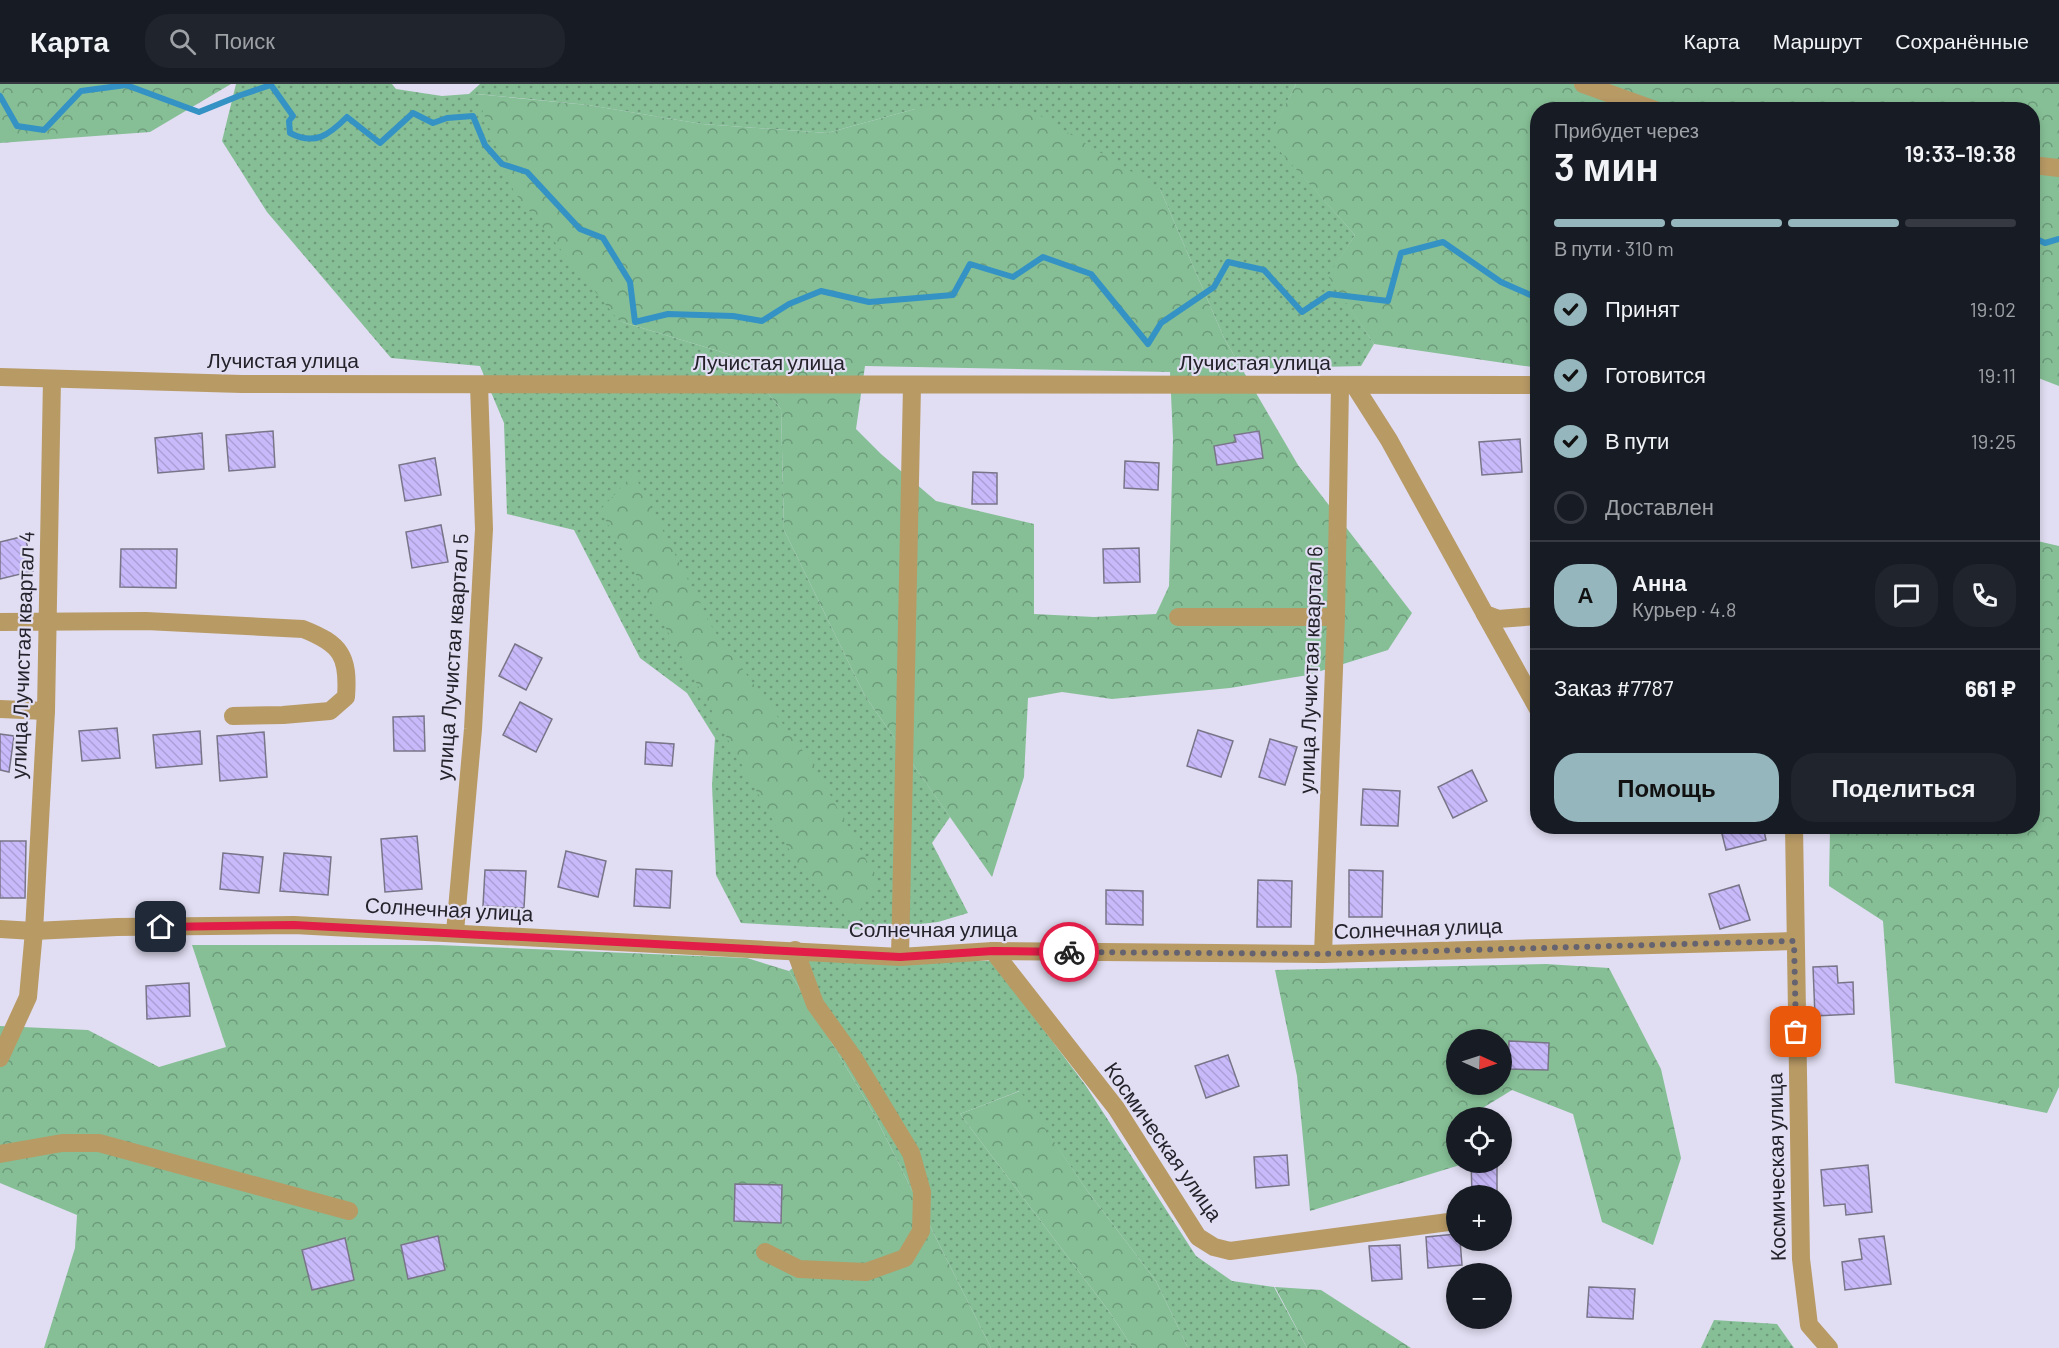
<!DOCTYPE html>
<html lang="ru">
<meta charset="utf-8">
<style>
body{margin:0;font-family:Barlow,sans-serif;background:#20242c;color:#f1f3f6;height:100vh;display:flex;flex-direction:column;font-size:22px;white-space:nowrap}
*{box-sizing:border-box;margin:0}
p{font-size:20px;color:#9ea1a6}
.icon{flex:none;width:33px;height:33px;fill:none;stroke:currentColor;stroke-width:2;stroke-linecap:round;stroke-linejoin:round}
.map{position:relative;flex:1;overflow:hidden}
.side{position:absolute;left:1530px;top:18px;width:510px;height:732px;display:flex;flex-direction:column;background:#171b24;border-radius:24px;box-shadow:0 3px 9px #0003}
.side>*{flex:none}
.needle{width:39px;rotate:93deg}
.controls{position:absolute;left:1446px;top:945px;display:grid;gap:12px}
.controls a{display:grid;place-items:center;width:66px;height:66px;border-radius:50%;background:#171b24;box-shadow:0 3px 9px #0003;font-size:30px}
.pin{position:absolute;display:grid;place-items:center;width:51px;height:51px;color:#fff;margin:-26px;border-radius:12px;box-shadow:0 3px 9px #0006}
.courier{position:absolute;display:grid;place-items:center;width:60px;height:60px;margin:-30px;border:4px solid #e11d48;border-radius:50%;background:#fff;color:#222;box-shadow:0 2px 8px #0007}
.headline em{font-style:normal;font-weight:600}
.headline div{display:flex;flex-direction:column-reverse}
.headline{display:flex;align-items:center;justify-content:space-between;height:102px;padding:0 24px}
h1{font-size:39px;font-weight:600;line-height:45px}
.bar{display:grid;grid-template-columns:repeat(4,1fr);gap:9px 6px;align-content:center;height:72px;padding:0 24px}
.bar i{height:8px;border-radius:4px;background:#363941}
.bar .on{background:#95b6bd}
.bar p{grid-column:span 4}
.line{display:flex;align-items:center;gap:15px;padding:0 24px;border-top:2px solid #363941}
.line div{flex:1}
.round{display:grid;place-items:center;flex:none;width:63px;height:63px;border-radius:24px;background:#20242c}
ol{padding:0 24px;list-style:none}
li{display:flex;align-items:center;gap:18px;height:66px}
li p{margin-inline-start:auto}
li .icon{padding:6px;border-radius:50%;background:#95b6bd;color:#111;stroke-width:4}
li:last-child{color:#9ea1a6}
li i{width:33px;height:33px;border:3px solid #363941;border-radius:50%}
.action{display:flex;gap:12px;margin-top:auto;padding:12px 24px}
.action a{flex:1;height:69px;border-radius:24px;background:#95b6bd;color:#111;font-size:24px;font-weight:600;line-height:69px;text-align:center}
.action a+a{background:#20242c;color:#f1f3f6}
header{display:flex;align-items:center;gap:36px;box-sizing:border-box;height:84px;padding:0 30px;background:#171b24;border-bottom:2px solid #363941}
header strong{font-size:28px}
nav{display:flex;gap:33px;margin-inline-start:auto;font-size:21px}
.search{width:420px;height:54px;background:#20242c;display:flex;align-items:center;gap:15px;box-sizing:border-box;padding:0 21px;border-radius:24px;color:#9ea1a6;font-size:22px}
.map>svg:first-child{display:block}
.grass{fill:url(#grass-dots)}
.forest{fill:url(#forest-crowns);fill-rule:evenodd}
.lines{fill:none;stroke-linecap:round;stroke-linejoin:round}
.stream{stroke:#3492c4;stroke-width:6}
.building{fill:url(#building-back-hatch);stroke:#797588;stroke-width:1.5}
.street{stroke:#b89a65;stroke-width:18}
.done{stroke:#666370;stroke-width:6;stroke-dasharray:0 10.8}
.route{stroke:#e11d48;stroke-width:8}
.labels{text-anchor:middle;stroke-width:4.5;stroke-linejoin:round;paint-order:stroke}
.street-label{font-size:21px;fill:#24222a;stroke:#e1ddf2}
</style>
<header>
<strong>Карта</strong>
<div class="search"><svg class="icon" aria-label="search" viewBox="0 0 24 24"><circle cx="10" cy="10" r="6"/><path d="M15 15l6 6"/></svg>Поиск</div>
<nav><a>Карта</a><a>Маршрут</a><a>Сохранённые</a></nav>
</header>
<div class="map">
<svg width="2059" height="1264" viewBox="0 0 2059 1264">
<defs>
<pattern id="grass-dots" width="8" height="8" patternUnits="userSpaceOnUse" patternTransform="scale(1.5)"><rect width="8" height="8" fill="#86bf96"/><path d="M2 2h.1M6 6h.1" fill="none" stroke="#6d9b7b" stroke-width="1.8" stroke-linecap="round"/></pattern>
<pattern id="forest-crowns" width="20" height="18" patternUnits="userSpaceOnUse" patternTransform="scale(1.5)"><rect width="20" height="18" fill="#86bf96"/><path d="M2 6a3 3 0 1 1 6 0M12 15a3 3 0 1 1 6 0" fill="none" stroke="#6d9b7b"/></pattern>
<pattern id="building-back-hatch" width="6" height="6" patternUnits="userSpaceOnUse" patternTransform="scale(1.5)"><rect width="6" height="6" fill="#c8b9fa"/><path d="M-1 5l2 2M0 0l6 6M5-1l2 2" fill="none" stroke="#ac9fd6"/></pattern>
</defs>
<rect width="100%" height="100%" fill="#e1ddf2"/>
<g class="grass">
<path d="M236 0H392L396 5 442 12 469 10 480 0H1296L1269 54 1355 151 1329 192 1374 260 1361 282 1242 285 1224 254 1160 105 915 25 827 49 702 40 588 21 477 10 619 237 738 273 781 325 784 446 865 612 950 733 932 759 968 829 938 838 870 846 741 839 716 791 712 701 715 654 687 609 640 574 574 446 507 430 504 339 480 282 391 274 267 128 222 57Z"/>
<path d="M806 873 992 877 1086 1002 1196 1172 1232 1197 1274 1203 1307 1264H1188L1156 1197 1086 1105 1019 1007 960 1030 1108 1226 1133 1264H991L874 1030 789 887Z"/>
<path d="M1714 1236 1777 1240 1794 1264H1701Z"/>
</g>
<g class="forest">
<path d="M0 0H231L150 48 0 59Z"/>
<path d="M1296 0H2059V302L2033 292 2032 26H1538L1537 283H1532L1374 260 1328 192 1355 151 1268 54Z"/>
<path d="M476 10 588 21 702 40 827 49 915 25H1029L1160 105 1224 254 1298 381 1412 529 1388 566 1308 591 1230 604 1112 615 1062 608 1028 614 1024 693 992 793 865 612 784 446 781 325 738 273 619 237 514 108ZM865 282 1170 288 1173 355 1169 502 1156 530 1094 533 1034 530V440L936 417 881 370 856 345Z"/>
<path d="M634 390 713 545 814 682 878 797 852 839 796 778 600 426Z"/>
<path d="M2033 456 2059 462V1003L2047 1029 1895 999 1883 837 1829 802 1830 743 2032 742Z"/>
<path d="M192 861H438L747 874 789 887 874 1030 991 1264H44L75 1164 77 1131 0 1099V942L88 946 159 983 226 963Z"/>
<path d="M1546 880 1609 884 1661 985 1681 1074 1653 1161 1602 1138 1573 1030 1512 1006 1468 1033 1456 1034V1078L1460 1079V1081L1310 1127 1297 992 1275 886ZM1456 956H1502V1000H1456Z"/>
<path d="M1020 1007 1086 1105 1156 1197 1188 1264H1133L1108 1226 960 1030Z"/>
<path d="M1275 1203 1321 1206 1411 1264H1307Z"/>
</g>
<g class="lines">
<g class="stream">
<path d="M0 12 17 42 44 46 81 7 126 1 199 28 241 11 271 1 293 32 289 37 290 49C315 62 329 51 347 33L380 59 413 29 433 39 447 34 473 32 485 61 502 80 527 88 580 145 603 154 630 198 635 238 668 230 733 232 762 237 789 220 821 207 869 218 953 211 970 180 1013 193 1043 173 1091 190 1148 260 1161 239 1214 203 1228 178 1264 186 1302 228 1329 210 1388 217 1401 169 1443 158 1501 198 1535 213 1538 220"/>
<path d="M2032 153 2045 159 2059 155"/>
</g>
</g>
<g class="building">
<path d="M273 347 275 383 229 387 226 351Z"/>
<path d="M1259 347 1263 374 1217 381 1214 362 1236 358 1234 351Z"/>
<path d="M202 349 204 385 158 389 155 354Z"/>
<path d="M1520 355 1522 388 1482 391 1479 358Z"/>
<path d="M435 374 441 411 405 417 399 381Z"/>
<path d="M1125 377 1159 379 1158 406 1124 404Z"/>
<path d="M973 388 997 389V420H972Z"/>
<path d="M441 441 448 478 412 484 406 448Z"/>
<path d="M25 452 33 487 0 495V458Z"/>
<path d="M1139 464 1140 498 1104 499 1103 465Z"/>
<path d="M121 465H177L176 504 120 503Z"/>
<path d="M515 560 542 574 526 606 499 592Z"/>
<path d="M520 618 552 635 536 668 503 651Z"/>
<path d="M424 632 425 667H394L393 633Z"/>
<path d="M117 644 120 674 82 677 79 647Z"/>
<path d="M1198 646 1233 657 1221 693 1187 682Z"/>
<path d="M200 647 202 680 156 684 153 651Z"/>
<path d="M264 648 267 693 220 697 217 652Z"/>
<path d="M0 650 14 652 9 688 0 686Z"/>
<path d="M1270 655 1297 663 1285 701 1259 693Z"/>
<path d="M646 658 674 660 672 682 645 680Z"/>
<path d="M1472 686 1487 717 1453 734 1438 703Z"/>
<path d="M1363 705 1400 707 1398 742 1361 741Z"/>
<path d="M1720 742H1763L1766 756 1726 766Z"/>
<path d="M417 752 422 805 385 808 381 755Z"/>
<path d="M0 757H26L25 814H0Z"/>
<path d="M566 767 606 777 598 813 558 803Z"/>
<path d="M223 769 263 773 259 809 220 805Z"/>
<path d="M284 769 331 773 328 811 280 807Z"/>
<path d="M636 785 672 787 670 824 634 822Z"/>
<path d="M485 786 526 787 524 824 483 822Z"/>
<path d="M1349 786 1383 787 1382 833H1349Z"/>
<path d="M1258 796 1292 797 1291 843H1257Z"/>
<path d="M1739 801 1750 836 1720 845 1709 810Z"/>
<path d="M1106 806 1143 807V841L1106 840Z"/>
<path d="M1837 882 1838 899 1853 898 1854 930 1815 932 1813 883Z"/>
<path d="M189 899 190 932 147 935 146 902Z"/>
<path d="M1509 957 1549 959 1548 986 1508 985Z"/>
<path d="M1228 971 1239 1002 1206 1014 1195 982Z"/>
<path d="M1287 1071 1289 1101 1256 1104 1254 1073Z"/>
<path d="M1471 1078H1497V1109L1472 1110Z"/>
<path d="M1868 1081 1872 1128 1846 1131 1845 1120 1824 1122 1821 1086Z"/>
<path d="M735 1100 782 1101 781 1139 734 1137Z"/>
<path d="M1456 1150V1156H1460L1462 1181 1428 1184 1426 1153Z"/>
<path d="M438 1152 445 1186 408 1195 401 1161Z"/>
<path d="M1884 1152 1891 1200 1845 1206 1842 1178 1862 1175 1859 1155Z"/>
<path d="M345 1154 354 1196 312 1206 302 1166Z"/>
<path d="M1400 1161 1402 1195 1372 1197 1369 1162Z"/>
<path d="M1589 1203 1635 1205 1633 1235 1587 1233Z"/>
</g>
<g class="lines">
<g class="street">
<path d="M1583 0 1655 26"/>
<path d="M2032 81 2059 84"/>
<path d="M0 293 242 300 1538 301"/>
<path d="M1354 301 1389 356 1485 530 1498 535 1538 532"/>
<path d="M1485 530 1538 625"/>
<path d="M1178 533H1336"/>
<path d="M0 538 146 537 303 545C341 560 349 572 346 613L330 627 283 631 233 632"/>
<path d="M0 625 46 627"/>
<path d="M1794 742 1801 1175 1809 1241 1829 1264"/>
<path d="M0 845 34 847 117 843 294 841 900 873 993 867 1323 870 1794 857"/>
<path d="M455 848 473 645 484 445 479 301"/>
<path d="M993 867 1116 1024 1198 1153 1214 1163 1230 1167 1456 1137"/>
<path d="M1323 870 1336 533 1340 302"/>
<path d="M900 873 912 302"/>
<path d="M0 974 28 913 34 847 46 627 52 295"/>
<path d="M0 1070 62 1059H99L349 1127"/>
<path d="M765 1168 799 1185 866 1188 905 1174 921 1147 922 1108 911 1069 853 973 815 920 795 866"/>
</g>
</g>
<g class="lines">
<path class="done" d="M1069 868 1323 870 1794 857 1796 948"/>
<path class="route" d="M161 843 294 841 900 873 993 867 1069 868"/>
</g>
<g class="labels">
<g class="street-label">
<text x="283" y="284">Лучистая улица</text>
<text x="769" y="286">Лучистая улица</text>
<text x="1255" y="286">Лучистая улица</text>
<text transform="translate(23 571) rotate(-88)" y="7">улица Лучистая квартал 4</text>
<text transform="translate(453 573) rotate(-86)" y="7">улица Лучистая квартал 5</text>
<text transform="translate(1311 586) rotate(-88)" y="7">улица Лучистая квартал 6</text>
<text transform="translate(449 826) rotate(3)" y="7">Солнечная улица</text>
<text transform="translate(1418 845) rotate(-2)" y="7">Солнечная улица</text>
<text x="933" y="853">Солнечная улица</text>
<text transform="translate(1163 1058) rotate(55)" y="7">Космическая улица</text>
<text transform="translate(1777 1083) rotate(-91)" y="7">Космическая улица</text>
</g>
</g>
</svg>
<div class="controls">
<a><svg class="needle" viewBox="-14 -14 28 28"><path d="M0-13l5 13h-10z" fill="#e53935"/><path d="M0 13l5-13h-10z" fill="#9ea1a6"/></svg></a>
<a><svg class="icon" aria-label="locate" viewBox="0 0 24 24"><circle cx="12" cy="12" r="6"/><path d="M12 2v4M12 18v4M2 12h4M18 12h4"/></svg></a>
<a>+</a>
<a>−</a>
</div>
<div class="pin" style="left:1796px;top:948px;background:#ea580c"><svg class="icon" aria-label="bag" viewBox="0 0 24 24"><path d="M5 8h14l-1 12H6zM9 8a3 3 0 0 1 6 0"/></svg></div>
<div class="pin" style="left:161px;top:843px;background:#1f2937"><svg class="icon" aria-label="home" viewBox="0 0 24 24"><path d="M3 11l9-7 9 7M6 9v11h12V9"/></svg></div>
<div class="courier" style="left:1069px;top:868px"><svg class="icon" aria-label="bike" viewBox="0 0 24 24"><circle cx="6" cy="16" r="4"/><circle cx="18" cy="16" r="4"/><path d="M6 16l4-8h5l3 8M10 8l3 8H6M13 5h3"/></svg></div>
<section class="side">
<div class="headline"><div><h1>3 мин</h1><p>Прибудет через</p></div><em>19:33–19:38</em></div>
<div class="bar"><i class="on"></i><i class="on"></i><i class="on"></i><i></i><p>В пути · 310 m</p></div>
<ol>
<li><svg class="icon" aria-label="check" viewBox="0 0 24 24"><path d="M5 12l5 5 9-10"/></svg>Принят<p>19:02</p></li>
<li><svg class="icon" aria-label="check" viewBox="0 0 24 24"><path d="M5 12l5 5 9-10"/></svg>Готовится<p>19:11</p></li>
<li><svg class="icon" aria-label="check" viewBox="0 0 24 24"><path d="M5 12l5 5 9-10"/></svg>В пути<p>19:25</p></li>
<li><i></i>Доставлен</li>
</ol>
<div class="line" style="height:108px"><b class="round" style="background:#95b6bd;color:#111">А</b><div><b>Анна</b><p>Курьер · 4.8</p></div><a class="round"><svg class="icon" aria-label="chat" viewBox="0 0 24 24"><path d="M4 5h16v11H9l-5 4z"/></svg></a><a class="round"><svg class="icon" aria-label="phone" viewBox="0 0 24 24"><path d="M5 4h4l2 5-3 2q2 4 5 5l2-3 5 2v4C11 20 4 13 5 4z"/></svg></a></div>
<div class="line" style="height:78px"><div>Заказ #7787</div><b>661 ₽</b></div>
<div class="action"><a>Помощь</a><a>Поделиться</a></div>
</section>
</div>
